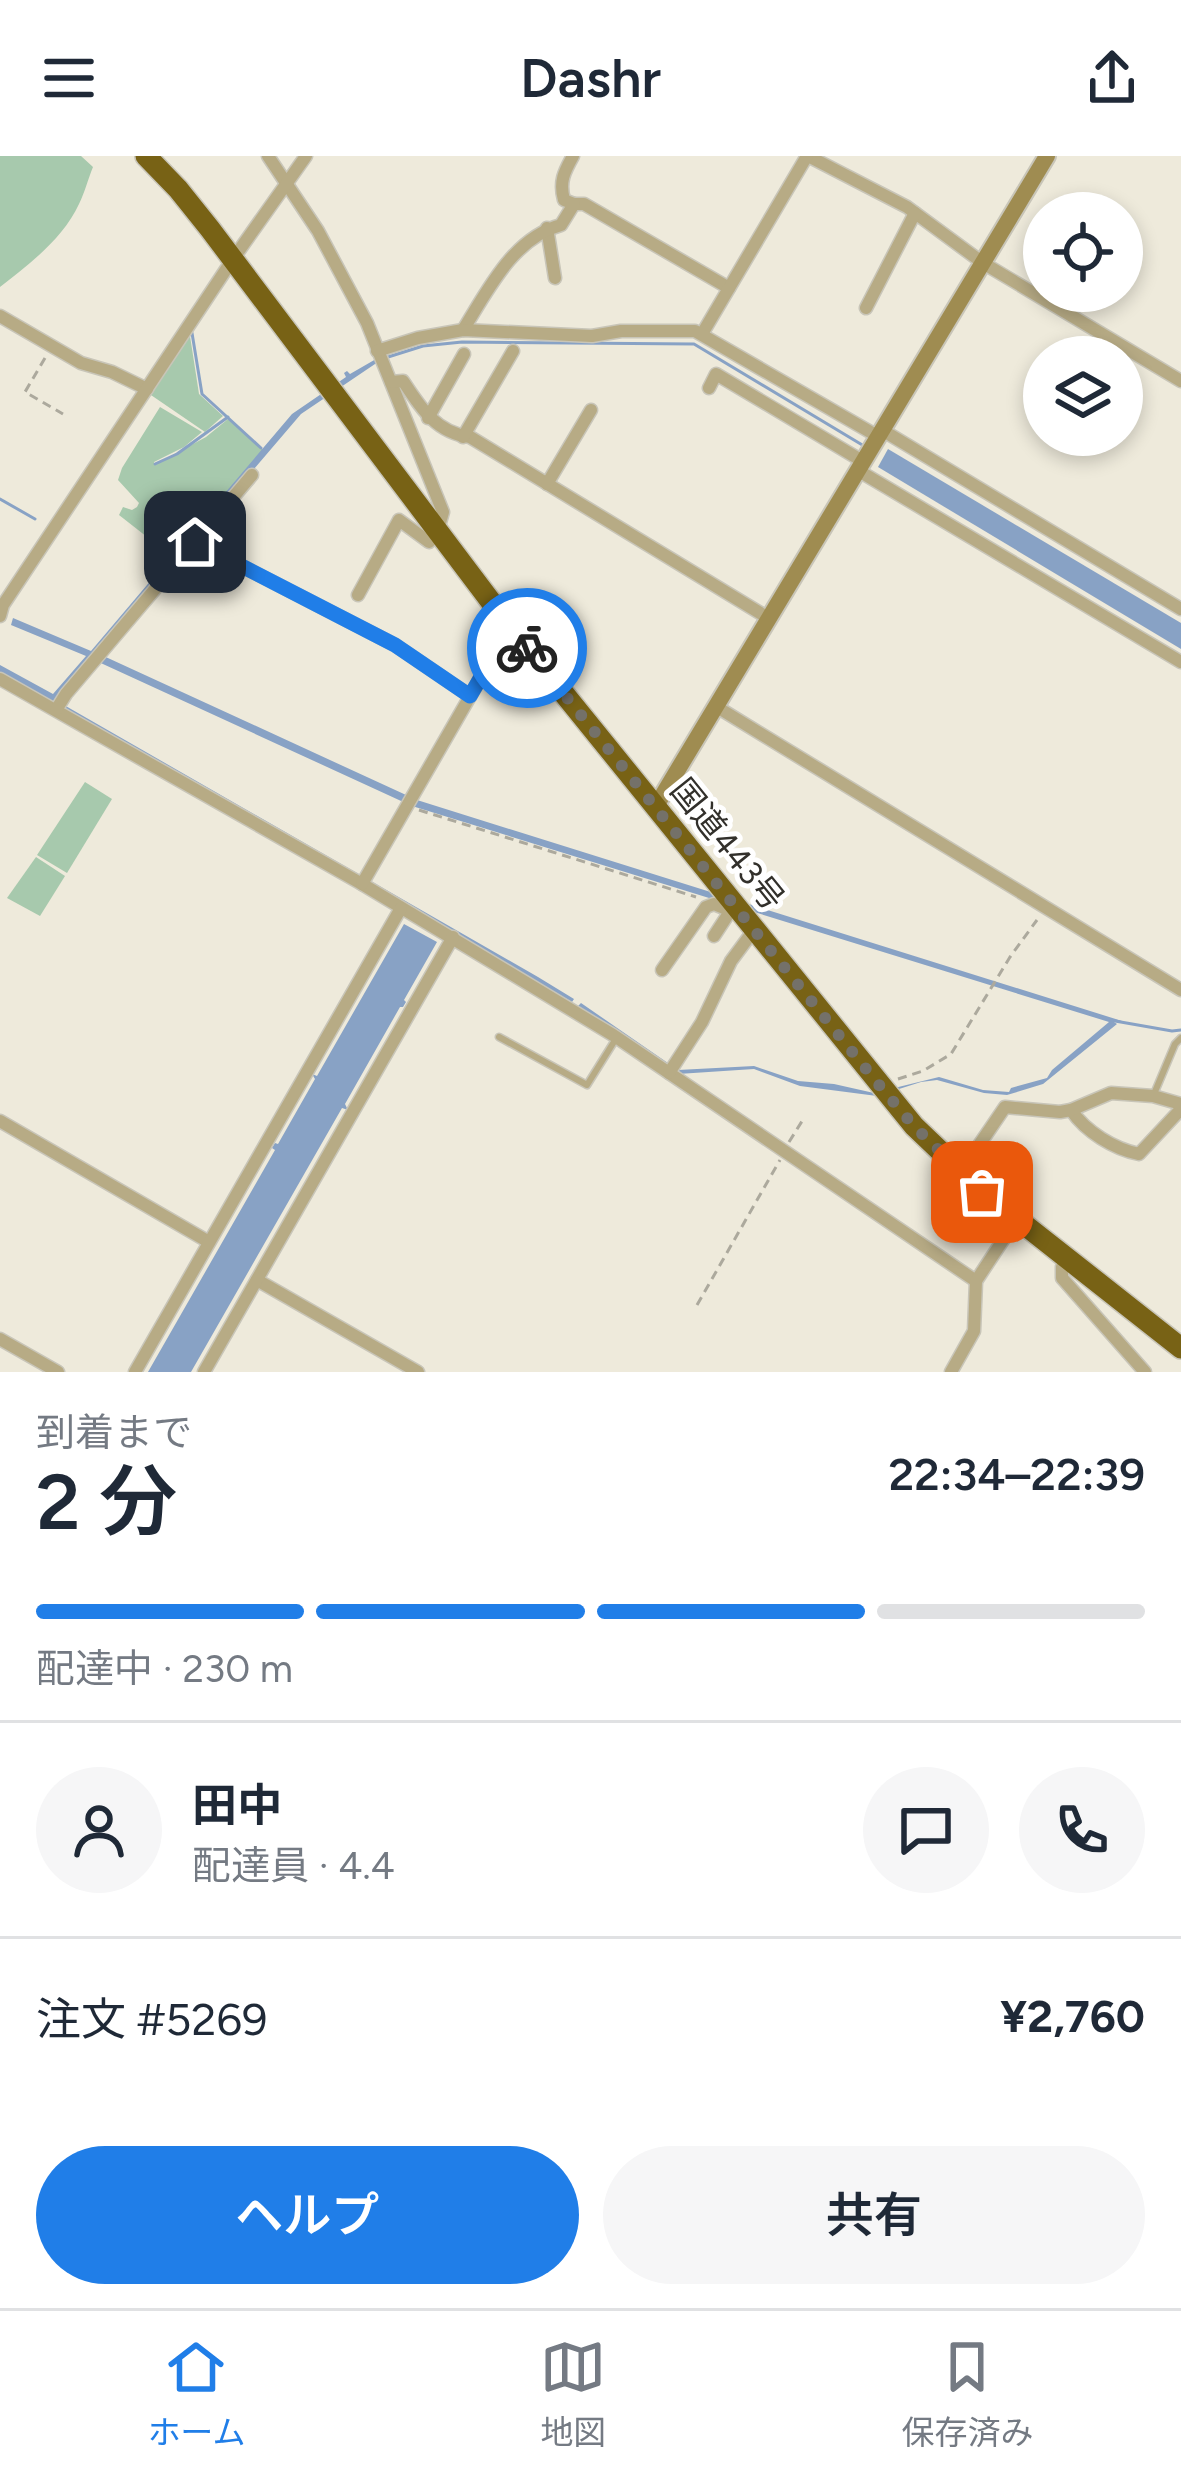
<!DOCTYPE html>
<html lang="ja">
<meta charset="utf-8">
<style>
body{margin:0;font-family:Figtree,"Noto Sans JP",sans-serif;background:#f6f6f7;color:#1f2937;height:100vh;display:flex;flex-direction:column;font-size:45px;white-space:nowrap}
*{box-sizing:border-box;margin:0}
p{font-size:39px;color:#747a83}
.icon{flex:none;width:66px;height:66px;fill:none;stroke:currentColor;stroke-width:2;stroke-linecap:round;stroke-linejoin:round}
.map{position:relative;height:1216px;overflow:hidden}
.drawer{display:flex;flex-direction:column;background:#fff;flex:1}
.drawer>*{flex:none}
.controls{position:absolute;left:1023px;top:36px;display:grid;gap:24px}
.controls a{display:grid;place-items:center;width:120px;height:120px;border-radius:50%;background:#fff;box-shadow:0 6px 18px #0003;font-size:60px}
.pin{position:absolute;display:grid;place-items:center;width:102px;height:102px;color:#fff;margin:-51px;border-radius:24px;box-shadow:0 6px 18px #0006}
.courier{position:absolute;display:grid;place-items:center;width:120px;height:120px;margin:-60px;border:9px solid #207ee8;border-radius:50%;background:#fff;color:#222;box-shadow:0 3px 15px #0007}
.headline em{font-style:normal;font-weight:600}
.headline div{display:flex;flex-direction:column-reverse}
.headline{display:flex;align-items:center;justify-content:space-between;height:204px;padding:0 36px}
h1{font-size:78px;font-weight:600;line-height:90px}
.bar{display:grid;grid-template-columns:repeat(4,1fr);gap:18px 12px;align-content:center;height:144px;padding:0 36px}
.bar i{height:15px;border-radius:9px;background:#e0e1e3}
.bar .on{background:#207ee8}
.bar p{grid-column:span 4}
.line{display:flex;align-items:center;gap:30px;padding:0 36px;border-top:3px solid #e0e1e3}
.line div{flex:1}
.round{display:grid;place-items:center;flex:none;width:126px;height:126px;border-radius:63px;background:#f6f6f7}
.button{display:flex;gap:24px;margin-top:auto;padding:24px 36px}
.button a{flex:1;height:138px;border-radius:72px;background:#207ee8;color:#fff;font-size:48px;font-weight:600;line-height:138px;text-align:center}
.button a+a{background:#f6f6f7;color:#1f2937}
header{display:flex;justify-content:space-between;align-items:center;height:156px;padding:0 36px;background:#fff;font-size:54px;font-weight:600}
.tab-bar{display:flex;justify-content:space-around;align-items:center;height:168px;border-top:3px solid #e0e1e3;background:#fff;font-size:33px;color:#747a83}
.tab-bar a{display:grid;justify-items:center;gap:6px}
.tab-bar .on{color:#207ee8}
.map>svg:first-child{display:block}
.green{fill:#a7c9ad}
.water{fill:#88a2c5}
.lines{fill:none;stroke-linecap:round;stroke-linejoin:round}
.stream{stroke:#88a2c5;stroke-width:3}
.lane-casing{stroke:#c8c5b8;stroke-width:9}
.street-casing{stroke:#c8c5b8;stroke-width:15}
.secondary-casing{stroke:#c8c5b8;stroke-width:20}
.highway-casing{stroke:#c8c5b8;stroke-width:24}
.path{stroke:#aca99d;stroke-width:3;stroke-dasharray:9 6;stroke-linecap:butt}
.lane{stroke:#b7ab85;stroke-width:6}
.street{stroke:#b7ab85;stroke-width:12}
.secondary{stroke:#9f8c51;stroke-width:16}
.highway{stroke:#786215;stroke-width:21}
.done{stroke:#747169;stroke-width:12;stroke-dasharray:0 21.6}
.route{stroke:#207ee8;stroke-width:15}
.labels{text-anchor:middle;stroke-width:10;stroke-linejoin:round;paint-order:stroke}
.street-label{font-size:33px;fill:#32302b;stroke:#fff}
</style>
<header><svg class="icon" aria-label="menu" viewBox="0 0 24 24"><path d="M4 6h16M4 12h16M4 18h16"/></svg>Dashr<svg class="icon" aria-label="share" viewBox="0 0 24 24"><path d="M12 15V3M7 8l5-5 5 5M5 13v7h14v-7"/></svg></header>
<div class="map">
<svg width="1181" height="1216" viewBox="0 0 1181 1216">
<rect width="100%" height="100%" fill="#eeeadb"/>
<g class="green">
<path d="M0 0H81L93 11C88 23 85 36 79 48 63 83 27 110 0 131Z"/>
<path d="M187 178 190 180 199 238 223 260 205 276 148 237Z"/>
<path d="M160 251 202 276 184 291 154 306V309L206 281 228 263 264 295 170 399 119 359 123 351 132 354 137 351 139 347 118 324 122 312Z"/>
<path d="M85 626 112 643 67 717 37 699Z"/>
<path d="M36 701 65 720 40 760 7 742Z"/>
</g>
<g class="water">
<path d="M376 203 387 204 375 208 301 258 97 497 417 644 1122 865 1114 866 1117 868 1043 928 1007 939 984 937 937 924 921 926 877 940 800 930 754 913 678 918 578 850 581 847 678 914 754 910 798 925 834 928 874 937 939 921 983 934 1009 936 1011 932 1047 922 1052 914 1109 866 412 650 92 503 57 545 538 821 574 843 572 846 0 518V509L53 538 86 500 11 469 13 462 91 495 292 258 346 221 344 217 347 215 350 218Z"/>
<path d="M888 293 1181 467V493L878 311Z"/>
<path d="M404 768 437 786 404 844 406 846 403 851H400L345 948 348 954 342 952 191 1216H148L275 994 272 992 275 987 278 988 315 923 312 918 317 920Z"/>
</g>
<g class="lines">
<g class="stream">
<path d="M192 177 202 238 261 292"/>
<path d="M388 201 423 190 462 186 694 188 864 290"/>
<path d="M155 308 177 298 228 261"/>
<path d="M0 343 35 363"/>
<path d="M1115 865 1172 875 1181 874"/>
</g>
<defs>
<g id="lane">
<path d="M499 881 587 929 617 881"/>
<path d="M1154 938 1175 888 1181 882"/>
</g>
<g id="street">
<path d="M268 0 318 75 367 167 443 356 437 377 429 386 399 364 358 439"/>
<path d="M808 0 907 51 983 107 1181 225"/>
<path d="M574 48H584L729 132"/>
<path d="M547 72 555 122"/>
<path d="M866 152 915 57"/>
<path d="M0 160 81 207 112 216 147 233"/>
<path d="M463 174C488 134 513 82 561 69L574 48 564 44C559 26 564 16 573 0"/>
<path d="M702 178 807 0"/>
<path d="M377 195 418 182 463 174 592 180 621 175H695L879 281"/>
<path d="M391 226 403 225C420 251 436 277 470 281L770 463"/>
<path d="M709 232 716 218 864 306"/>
<path d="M428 262 464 198"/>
<path d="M882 274 1181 453"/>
<path d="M463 281 513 195"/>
<path d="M859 315 1181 506"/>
<path d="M547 328 591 254"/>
<path d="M195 386 395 489 470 540"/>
<path d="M0 460 3 449 233 103 306 0"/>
<path d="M0 523 362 728 613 879 976 1125"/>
<path d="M717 551 1181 834"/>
<path d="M56 554 66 538 252 319"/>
<path d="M362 728 510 471"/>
<path d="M714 780 733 751"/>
<path d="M662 814 706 751 714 748 731 755"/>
<path d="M669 917 702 866 731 805 754 774"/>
<path d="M1071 954C1086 976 1114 993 1139 998L1181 953"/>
<path d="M0 965 209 1086"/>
<path d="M960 1017 1005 951 1060 956 1071 954 1111 937 1153 940 1181 948"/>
<path d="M1067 1102 1062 1111V1122L1145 1216"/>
<path d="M257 1124 418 1216"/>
<path d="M0 1183 58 1216"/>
<path d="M135 1216 401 752"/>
<path d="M204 1216 453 781"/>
<path d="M951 1216 974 1175 976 1125 1017 1063"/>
</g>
<path id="secondary" d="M656 650 1047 0"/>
<path id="highway" d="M146 0 178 33 210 73 510 471 914 970 983 1036 1181 1192"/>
</defs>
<use href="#lane" class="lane-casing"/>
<use href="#street" class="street-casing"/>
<use href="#secondary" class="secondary-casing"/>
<use href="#highway" class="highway-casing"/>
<g class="path">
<path d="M45 202 25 236 63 258"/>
<path d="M419 654 696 741"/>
<path d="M898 923 923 915 951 898 1010 801 1037 764"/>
<path d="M789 986 804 962"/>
<path d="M697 1149 780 1004"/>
</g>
<use href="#lane" class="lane"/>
<use href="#street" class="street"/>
<use href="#secondary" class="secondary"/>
<use href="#highway" class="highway"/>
</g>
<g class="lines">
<path class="done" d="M527 492 879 929 914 970 982 1036"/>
<path class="route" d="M195 386 395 489 470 540 510 471 527 492"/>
</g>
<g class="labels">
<g class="street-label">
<text transform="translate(728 688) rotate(51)" y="12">国道443号</text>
</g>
</g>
</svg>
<div class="controls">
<a><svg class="icon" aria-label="locate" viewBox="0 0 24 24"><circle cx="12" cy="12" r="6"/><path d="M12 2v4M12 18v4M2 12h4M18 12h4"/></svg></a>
<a><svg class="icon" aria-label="layers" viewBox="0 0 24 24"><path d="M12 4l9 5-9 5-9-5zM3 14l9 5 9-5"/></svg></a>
</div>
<div class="pin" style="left:982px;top:1036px;background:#ea580c"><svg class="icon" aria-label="bag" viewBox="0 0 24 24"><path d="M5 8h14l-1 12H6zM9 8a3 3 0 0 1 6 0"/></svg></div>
<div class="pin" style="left:195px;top:386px;background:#1f2937"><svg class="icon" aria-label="home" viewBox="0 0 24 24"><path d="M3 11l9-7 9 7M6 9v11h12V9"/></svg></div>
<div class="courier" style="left:527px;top:492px"><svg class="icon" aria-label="bike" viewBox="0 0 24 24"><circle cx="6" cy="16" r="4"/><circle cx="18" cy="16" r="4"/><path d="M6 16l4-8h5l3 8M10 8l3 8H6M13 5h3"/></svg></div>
</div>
<section class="drawer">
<div class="headline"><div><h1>2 分</h1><p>到着まで</p></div><em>22:34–22:39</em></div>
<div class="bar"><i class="on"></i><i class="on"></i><i class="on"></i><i></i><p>配達中 · 230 m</p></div>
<div class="line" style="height:216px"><a class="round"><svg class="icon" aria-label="person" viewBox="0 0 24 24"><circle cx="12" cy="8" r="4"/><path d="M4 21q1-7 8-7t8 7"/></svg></a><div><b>田中</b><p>配達員 · 4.4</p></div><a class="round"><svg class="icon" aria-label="chat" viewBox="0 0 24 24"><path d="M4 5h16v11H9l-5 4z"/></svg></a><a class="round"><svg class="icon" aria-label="phone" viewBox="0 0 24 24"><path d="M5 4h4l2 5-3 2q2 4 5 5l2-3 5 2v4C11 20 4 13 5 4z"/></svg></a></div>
<div class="line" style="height:156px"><div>注文 #5269</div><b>¥2,760</b></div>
<div class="button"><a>ヘルプ</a><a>共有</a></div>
</section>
<nav class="tab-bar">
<a class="on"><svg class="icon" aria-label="home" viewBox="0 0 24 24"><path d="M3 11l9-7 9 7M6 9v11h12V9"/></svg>ホーム</a>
<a><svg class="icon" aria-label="map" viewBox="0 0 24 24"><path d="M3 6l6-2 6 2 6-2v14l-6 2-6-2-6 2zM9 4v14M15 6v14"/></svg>地図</a>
<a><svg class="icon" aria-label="saved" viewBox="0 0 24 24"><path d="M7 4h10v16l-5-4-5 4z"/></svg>保存済み</a>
</nav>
